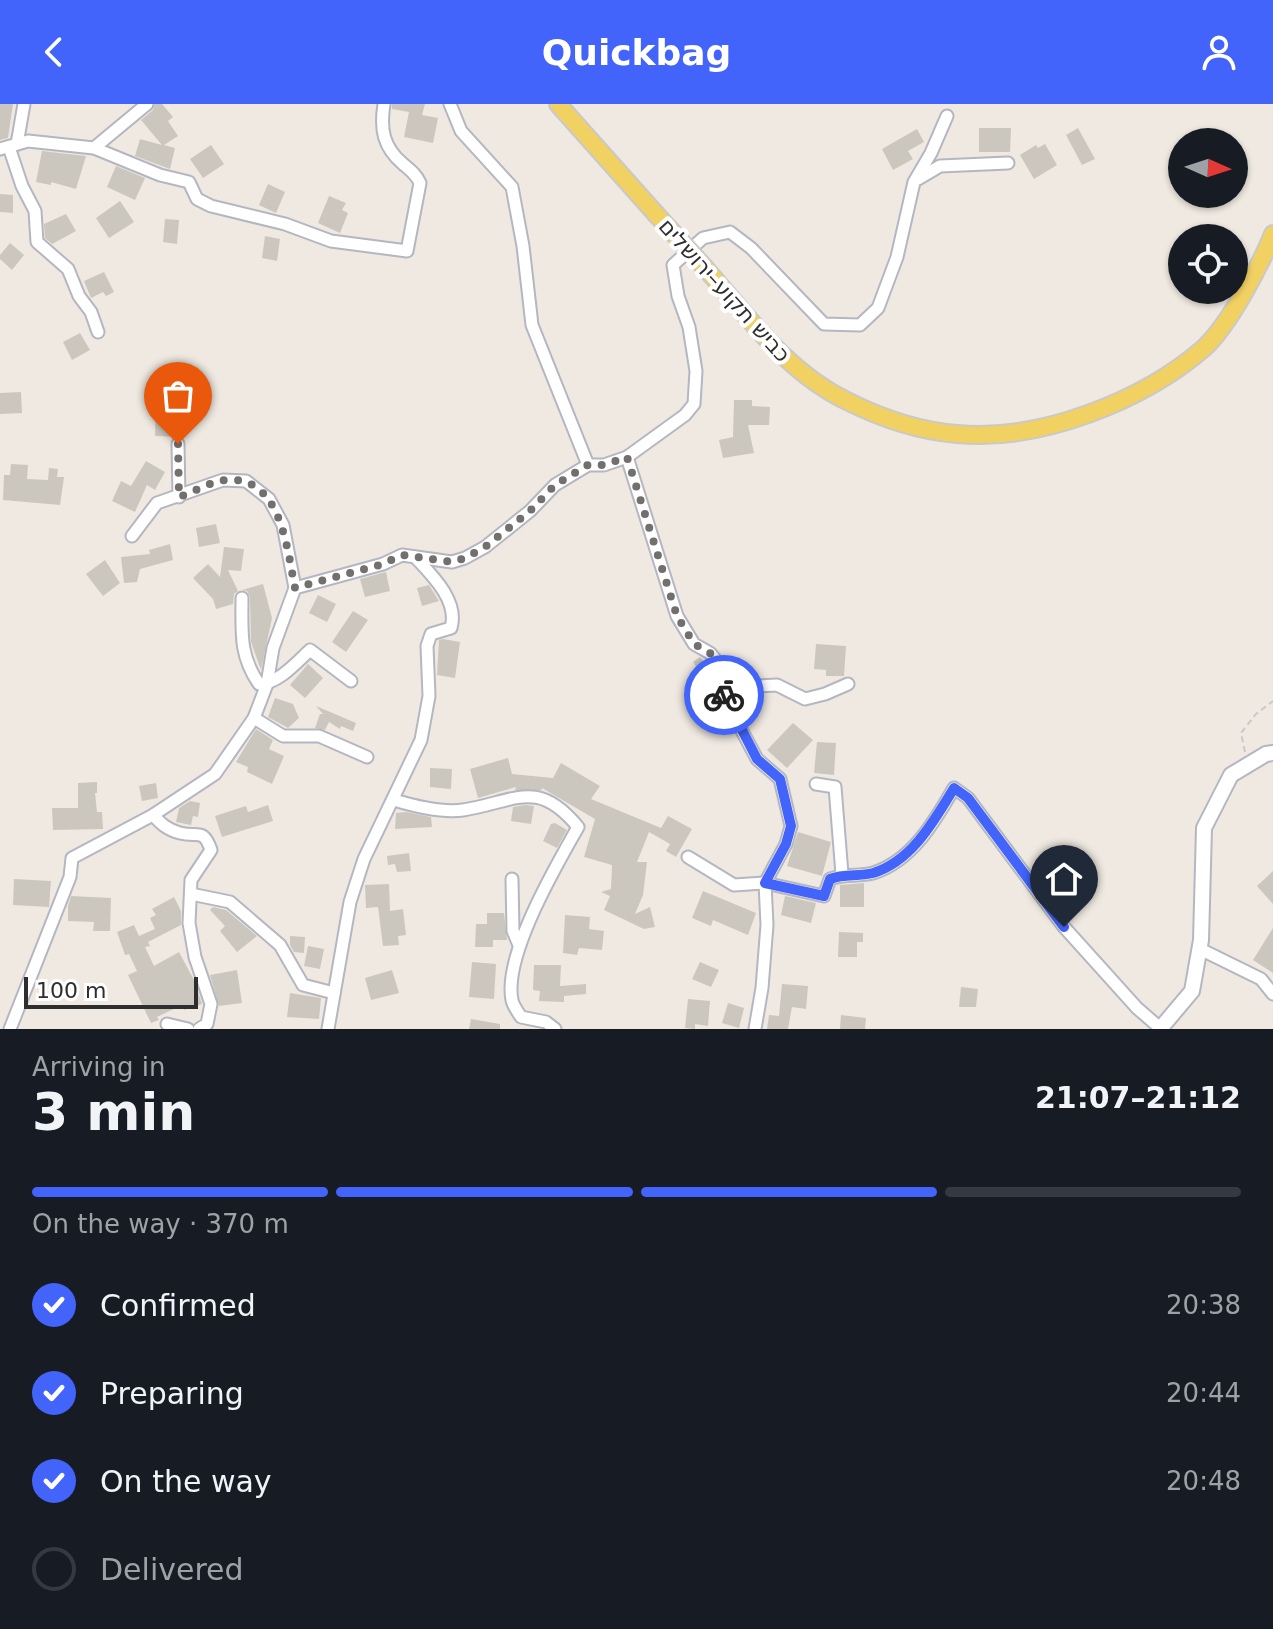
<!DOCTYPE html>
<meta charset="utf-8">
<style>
body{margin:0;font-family:"DejaVu Sans","Noto Sans Hebrew",sans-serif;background:#20242c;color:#f1f3f6;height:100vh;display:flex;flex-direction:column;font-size:30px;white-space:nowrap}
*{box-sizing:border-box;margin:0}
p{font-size:26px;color:#9ea1a6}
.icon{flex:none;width:44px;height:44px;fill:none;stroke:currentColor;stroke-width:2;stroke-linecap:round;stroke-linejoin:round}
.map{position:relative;height:925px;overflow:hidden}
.panel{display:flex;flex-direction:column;background:#171b24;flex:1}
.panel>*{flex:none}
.needle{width:52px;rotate:93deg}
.buttons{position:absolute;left:1168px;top:24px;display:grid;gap:16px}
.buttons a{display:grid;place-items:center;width:80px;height:80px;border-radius:50%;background:#171b24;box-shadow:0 2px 6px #0004;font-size:40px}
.scale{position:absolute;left:24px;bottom:20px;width:174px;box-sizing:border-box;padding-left:8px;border:4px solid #2e2e2e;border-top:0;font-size:22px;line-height:28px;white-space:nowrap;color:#2e2e2e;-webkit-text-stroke:6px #fff;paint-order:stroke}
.pin{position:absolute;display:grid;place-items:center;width:68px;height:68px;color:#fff;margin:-82px -34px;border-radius:50% 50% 50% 0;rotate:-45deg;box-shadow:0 0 8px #0007}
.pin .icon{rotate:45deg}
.courier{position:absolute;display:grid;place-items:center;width:80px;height:80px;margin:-40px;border:6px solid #4264fb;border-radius:50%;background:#fff;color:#222;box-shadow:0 2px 10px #0007}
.headline em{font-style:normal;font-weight:600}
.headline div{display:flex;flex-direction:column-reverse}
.headline{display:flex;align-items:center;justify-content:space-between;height:136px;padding:0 32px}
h1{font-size:52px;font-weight:600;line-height:60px}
.bar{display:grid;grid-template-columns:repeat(4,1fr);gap:12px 8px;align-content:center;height:96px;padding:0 32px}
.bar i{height:10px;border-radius:6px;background:#363941}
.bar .current{background:#4264fb}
.bar p{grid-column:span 4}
ol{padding:0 32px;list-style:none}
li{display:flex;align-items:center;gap:24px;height:88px}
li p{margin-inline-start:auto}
li .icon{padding:8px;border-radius:50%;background:#4264fb;color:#fff;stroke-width:4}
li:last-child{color:#9ea1a6}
li i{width:44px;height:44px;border:4px solid #363941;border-radius:50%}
header{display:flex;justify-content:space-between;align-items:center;height:104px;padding:0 32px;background:#4264fb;color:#fff;font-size:36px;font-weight:600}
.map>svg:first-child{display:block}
.building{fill:#cbc7bf}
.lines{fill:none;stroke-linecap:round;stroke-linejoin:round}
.minor-casing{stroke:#b4b7c1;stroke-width:15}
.tertiary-casing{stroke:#b4b7c1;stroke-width:18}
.primary-casing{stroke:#c9c9c9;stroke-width:20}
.path{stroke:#c9c9c9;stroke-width:2;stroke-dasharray:6 4;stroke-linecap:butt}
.minor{stroke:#fff;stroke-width:11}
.tertiary{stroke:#fff;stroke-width:14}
.primary{stroke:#f2d163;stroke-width:16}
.primary-bridge-casing{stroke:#c9c9c9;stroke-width:20;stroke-linecap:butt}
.primary-bridge{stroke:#f2d163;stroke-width:16}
.done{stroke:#726f6d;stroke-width:8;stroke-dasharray:0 14.4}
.route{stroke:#4264fb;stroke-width:10}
.labels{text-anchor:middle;stroke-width:8;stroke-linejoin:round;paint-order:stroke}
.street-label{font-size:22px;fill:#2e2e2e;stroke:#fff}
</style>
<header><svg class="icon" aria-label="back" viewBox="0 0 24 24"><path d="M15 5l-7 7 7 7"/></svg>Quickbag<svg class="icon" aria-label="person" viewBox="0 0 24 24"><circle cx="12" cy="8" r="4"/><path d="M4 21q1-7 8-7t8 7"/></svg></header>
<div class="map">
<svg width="1273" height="925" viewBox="0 0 1273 925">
<rect width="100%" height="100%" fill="#efe9e1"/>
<g class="building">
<path d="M0 0H13L8 34 0 36Z"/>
<path d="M155 0H162L173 13 168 17 178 32 164 41 175 44 170 65 135 52 140 35 162 41 141 16 153 6Z"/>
<path d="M392 0H425L422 11 438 14 433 39 404 33 409 8 392 5Z"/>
<path d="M979 24H1011L1010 48H979Z"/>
<path d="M1078 24 1095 55 1082 61 1066 31Z"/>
<path d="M917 25 924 38 908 47 913 55 893 66 882 45Z"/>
<path d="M1045 40 1057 61 1034 75 1020 51 1036 41 1038 44Z"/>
<path d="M211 41 224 60 203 74 190 55Z"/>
<path d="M42 47 86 52 76 85 51 78V81L36 78Z"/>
<path d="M116 62 145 74 135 96 107 83Z"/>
<path d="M268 80 285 88 276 109 259 101Z"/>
<path d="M0 90 13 91V109L0 108Z"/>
<path d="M329 92 346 99 342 106 348 109 340 129 318 119Z"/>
<path d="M120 97 134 118 109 134 96 114Z"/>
<path d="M66 110 76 127 52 140 45 134 44 120Z"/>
<path d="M165 115 179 116 177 140 163 138Z"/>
<path d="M265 132 280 135 277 157 262 154Z"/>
<path d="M10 139 24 151 12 166 0 155V151Z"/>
<path d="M104 168 114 188 106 192 103 188 91 194 84 177Z"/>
<path d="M80 229 90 246 72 256 63 238Z"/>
<path d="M21 288 22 309 0 310V289Z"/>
<path d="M734 296H752V302L770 303 769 321H748L754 349 723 354 719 336 733 333Z"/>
<path d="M156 307H174V314L183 315V333L155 332Z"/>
<path d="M146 357 165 368 155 386 147 381 135 408 112 397 121 377 131 382Z"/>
<path d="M11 360 28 361 27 375 48 376 49 364 58 365 57 373H64L60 401 3 396 4 371H10Z"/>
<path d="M216 420 220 439 199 443 196 424Z"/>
<path d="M170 440 173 456 140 465 137 478 124 479 121 453 150 450 149 446Z"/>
<path d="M224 443 244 445 241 467 228 466 238 487 234 490 233 500 216 505 213 495 193 474 208 460 220 473Z"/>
<path d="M105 456 120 479 103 492 86 470Z"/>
<path d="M386 468 390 487 365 493 360 475Z"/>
<path d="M263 480 272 514 261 566 251 538 250 493 247 487 242 486Z"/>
<path d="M429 481 439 497 422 502 417 484Z"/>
<path d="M318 491 336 500 327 518 309 509Z"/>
<path d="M353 507 368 516 346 548 332 538Z"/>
<path d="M443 535 460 538 455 574 437 571 439 536Z"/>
<path d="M816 540 846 542 844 572H826V566L814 565Z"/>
<path d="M700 553 719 575 696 590 688 578 701 570 693 558Z"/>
<path d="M308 560 323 574 305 594 290 581Z"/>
<path d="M275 594 293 600 299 614 288 624 268 613Z"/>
<path d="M701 594 718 601 713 619 695 613Z"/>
<path d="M316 602 356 619 353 627 341 622 340 625 329 618 325 626 315 624 320 610H323Z"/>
<path d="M793 619 813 636 787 664 767 646Z"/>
<path d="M256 625 273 636 269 645 284 652 272 680 247 668 248 663 236 658Z"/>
<path d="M817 638 836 639 834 671 814 669Z"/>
<path d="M508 654 512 670 553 674 561 659 600 682 591 695 661 724 668 712 692 725 676 753 666 747 670 740 649 728 637 758H647L643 791 635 810 650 803 655 823 644 825 604 806 610 792 601 788 611 785 612 761 584 753 595 715 542 684V686H515L516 683 478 694 470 665Z"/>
<path d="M430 664 452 665 451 685 430 683Z"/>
<path d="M97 678V689H95L97 708H102L103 725 53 726 52 704H78V679Z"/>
<path d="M156 679 158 694 142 697 139 682Z"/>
<path d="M190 697 200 699 198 713 193 712 191 721 176 718 179 704Z"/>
<path d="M268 701 273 717 222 733 215 712 246 702 248 708Z"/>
<path d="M525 701 534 702 531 720 511 717 513 703Z"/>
<path d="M406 708 431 713 432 723 395 725 396 709Z"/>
<path d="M555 719 567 726 557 744 543 737 551 720Z"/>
<path d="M798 728 831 738 822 772 787 762Z"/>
<path d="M409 749 411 767 397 768 395 760 388 761 387 752Z"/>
<path d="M1273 767V800L1257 782Z"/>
<path d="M14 775 51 777 49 803 13 801Z"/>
<path d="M864 779V803H840V781Z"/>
<path d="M389 780 390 807 403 805 406 831 398 832 399 841 383 842 378 803 366 804 365 781Z"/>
<path d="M703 787 756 809 748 831 713 816 711 822 692 814Z"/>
<path d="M71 792 111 794 110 827H93L94 818 68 817V802Z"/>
<path d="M785 792 816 799 811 819 781 811Z"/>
<path d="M174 793 181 807V821L148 838 150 842 145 843 154 862 179 848 194 876 202 900 184 906 182 901 157 913 159 916 151 919 128 871 137 867 129 850 125 851 117 828 134 821 139 832 155 825 150 814 156 811 152 805Z"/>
<path d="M213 803 226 806 257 832 237 848 220 827 225 822 210 806Z"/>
<path d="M487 809H504L507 836H493V843H475L476 820H487Z"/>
<path d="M565 811 590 813 589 825 604 827 602 846 579 844 577 851 563 849Z"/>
<path d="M1273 824V869L1253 856Z"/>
<path d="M839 828 863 829V838H857V853H838Z"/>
<path d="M290 832 305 833 304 849 294 848 290 841Z"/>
<path d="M308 842 324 845 320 865 304 862Z"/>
<path d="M472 858 496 860 494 895 469 893Z"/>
<path d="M700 858 719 866 711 883 692 875Z"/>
<path d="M534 861H561L560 882 586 880V890L564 892V898L539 897 540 887 533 886Z"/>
<path d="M237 866 242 899 219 902 210 871Z"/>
<path d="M392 866 399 889 371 896 365 874Z"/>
<path d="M782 880 808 882 806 905 792 903 788 925H767L769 911 779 912Z"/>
<path d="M961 883 978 885 976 903H959Z"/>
<path d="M290 889 321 894 319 915 287 913Z"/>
<path d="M688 895 710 897 708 922 695 920V925L685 924Z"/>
<path d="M728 899 744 904 739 924 722 919Z"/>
<path d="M841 911 866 914 865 925H840Z"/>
<path d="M471 915 500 920V925H469Z"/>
</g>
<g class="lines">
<defs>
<g id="minor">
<path d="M450 0 461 27 512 83 523 142 532 221 588 361"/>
<path d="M17 40 24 0"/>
<path d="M9 43 22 82 35 107 37 138 68 165 79 192 91 208 98 228"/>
<path d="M94 44 147 0"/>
<path d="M0 45 28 37 94 44 160 71 189 78 197 95 211 102 285 120 331 137 407 147 420 79C416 70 410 66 403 60 383 43 380 25 384 0"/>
<path d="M918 75 940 62 1008 59"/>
<path d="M178 340 179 393"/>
<path d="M627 353 677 512 694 540 710 549 730 574 724 593 757 655 780 675 791 722 786 740 765 779 767 821 762 884 755 925"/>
<path d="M132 432 157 399 223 376 246 377 269 395 283 421 295 484"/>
<path d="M242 494C242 528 239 551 259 580 278 580 297 558 310 546L351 577"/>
<path d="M730 574 757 582 777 581 805 595 825 590 848 580"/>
<path d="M254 614 283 632H319L367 653"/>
<path d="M816 680 835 683 842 770"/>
<path d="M394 696C414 702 442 709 463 706 515 698 537 673 578 723 556 762 503 852 512 896 513 902 518 908 521 913L546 918 555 925"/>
<path d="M153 711C161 720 168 726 180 729 198 734 203 723 211 746L191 776 189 819 195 853 211 900 207 920 199 925"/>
<path d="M688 753 734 781 765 779 824 792 830 775C845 769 858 773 873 769 912 757 935 717 954 684L968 694 1064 823 1137 904 1160 924"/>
<path d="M512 775 513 827 519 841"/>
<path d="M191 790 230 798 280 841 303 881 334 889"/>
<path d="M1200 845 1261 875 1273 890"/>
<path d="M167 920 188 925"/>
<path d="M10 925 70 773 72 754 153 711 215 670 254 614 267 580 273 544 295 484 383 460 402 451 452 458 465 454 485 443 530 407 555 381 588 361H604L627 353 685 311 694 300 696 267 689 223 678 192 673 161 703 134 730 128 751 144 824 220 860 221 878 204 897 153 914 78 931 49 947 12"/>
<path d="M328 925 350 798 364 755 421 636 429 592 427 542 431 530 451 524C459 497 432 471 415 453"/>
</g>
<path id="tertiary" d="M1160 925 1192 887 1201 836 1204 724 1231 671 1266 650 1273 649"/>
<g id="primary">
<path d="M558 0 655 109"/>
<path d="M706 165C748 213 788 269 847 297 881 314 919 327 957 330 1039 338 1143 297 1204 244 1229 221 1260 162 1273 130"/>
</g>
</defs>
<use href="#minor" class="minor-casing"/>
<use href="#tertiary" class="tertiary-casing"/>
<use href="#primary" class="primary-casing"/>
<path class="path" d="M1245 648 1241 629 1256 610 1273 597"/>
<use href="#minor" class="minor"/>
<use href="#tertiary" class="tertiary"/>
<use href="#primary" class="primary"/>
<defs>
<path id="primary-bridge" d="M655 109 706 165"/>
</defs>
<use href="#primary-bridge" class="primary-bridge-casing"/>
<use href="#primary-bridge" class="primary-bridge"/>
</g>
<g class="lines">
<path class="done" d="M178 340 179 393C194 388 211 377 226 376 281 371 287 445 295 484L383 460 402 451 452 458 465 454 485 443 530 407 555 381 588 361H604L627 353 677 512 694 540 710 549 730 574 724 591"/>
<path class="route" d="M724 591 757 655 780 675 791 722 786 740 765 779 824 792 830 775C845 769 858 773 873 769 912 757 934 717 954 684L968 694 1064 823"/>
</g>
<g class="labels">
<g class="street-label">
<text transform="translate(725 186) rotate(48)" y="8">כביש תקוע–ירושלים</text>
</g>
</g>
</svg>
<div class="buttons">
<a><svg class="needle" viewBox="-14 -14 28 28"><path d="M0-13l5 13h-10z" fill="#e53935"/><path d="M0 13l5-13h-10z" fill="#9ea1a6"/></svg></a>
<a><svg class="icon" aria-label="locate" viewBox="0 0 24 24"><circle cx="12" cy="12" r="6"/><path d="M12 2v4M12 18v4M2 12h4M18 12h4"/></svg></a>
</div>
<div class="scale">100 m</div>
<div class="pin" style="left:178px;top:340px;background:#ea580c"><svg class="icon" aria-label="bag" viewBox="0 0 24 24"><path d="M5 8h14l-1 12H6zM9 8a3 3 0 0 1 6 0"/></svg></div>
<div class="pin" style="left:1064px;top:823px;background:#1f2937"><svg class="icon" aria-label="home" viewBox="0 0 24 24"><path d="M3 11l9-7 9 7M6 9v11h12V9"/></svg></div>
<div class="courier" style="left:724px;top:591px"><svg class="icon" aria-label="bike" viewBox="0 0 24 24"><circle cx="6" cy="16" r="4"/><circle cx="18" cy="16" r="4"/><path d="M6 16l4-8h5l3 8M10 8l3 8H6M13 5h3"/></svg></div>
</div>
<section class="panel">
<div class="headline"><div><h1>3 min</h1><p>Arriving in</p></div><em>21:07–21:12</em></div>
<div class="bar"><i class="current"></i><i class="current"></i><i class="current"></i><i></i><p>On the way · 370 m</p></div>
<ol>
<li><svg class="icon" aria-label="check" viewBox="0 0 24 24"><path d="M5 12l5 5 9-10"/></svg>Confirmed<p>20:38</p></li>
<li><svg class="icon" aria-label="check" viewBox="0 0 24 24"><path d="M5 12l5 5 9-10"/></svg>Preparing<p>20:44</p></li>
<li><svg class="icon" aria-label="check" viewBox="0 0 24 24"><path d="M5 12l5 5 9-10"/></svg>On the way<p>20:48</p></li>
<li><i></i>Delivered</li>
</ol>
</section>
